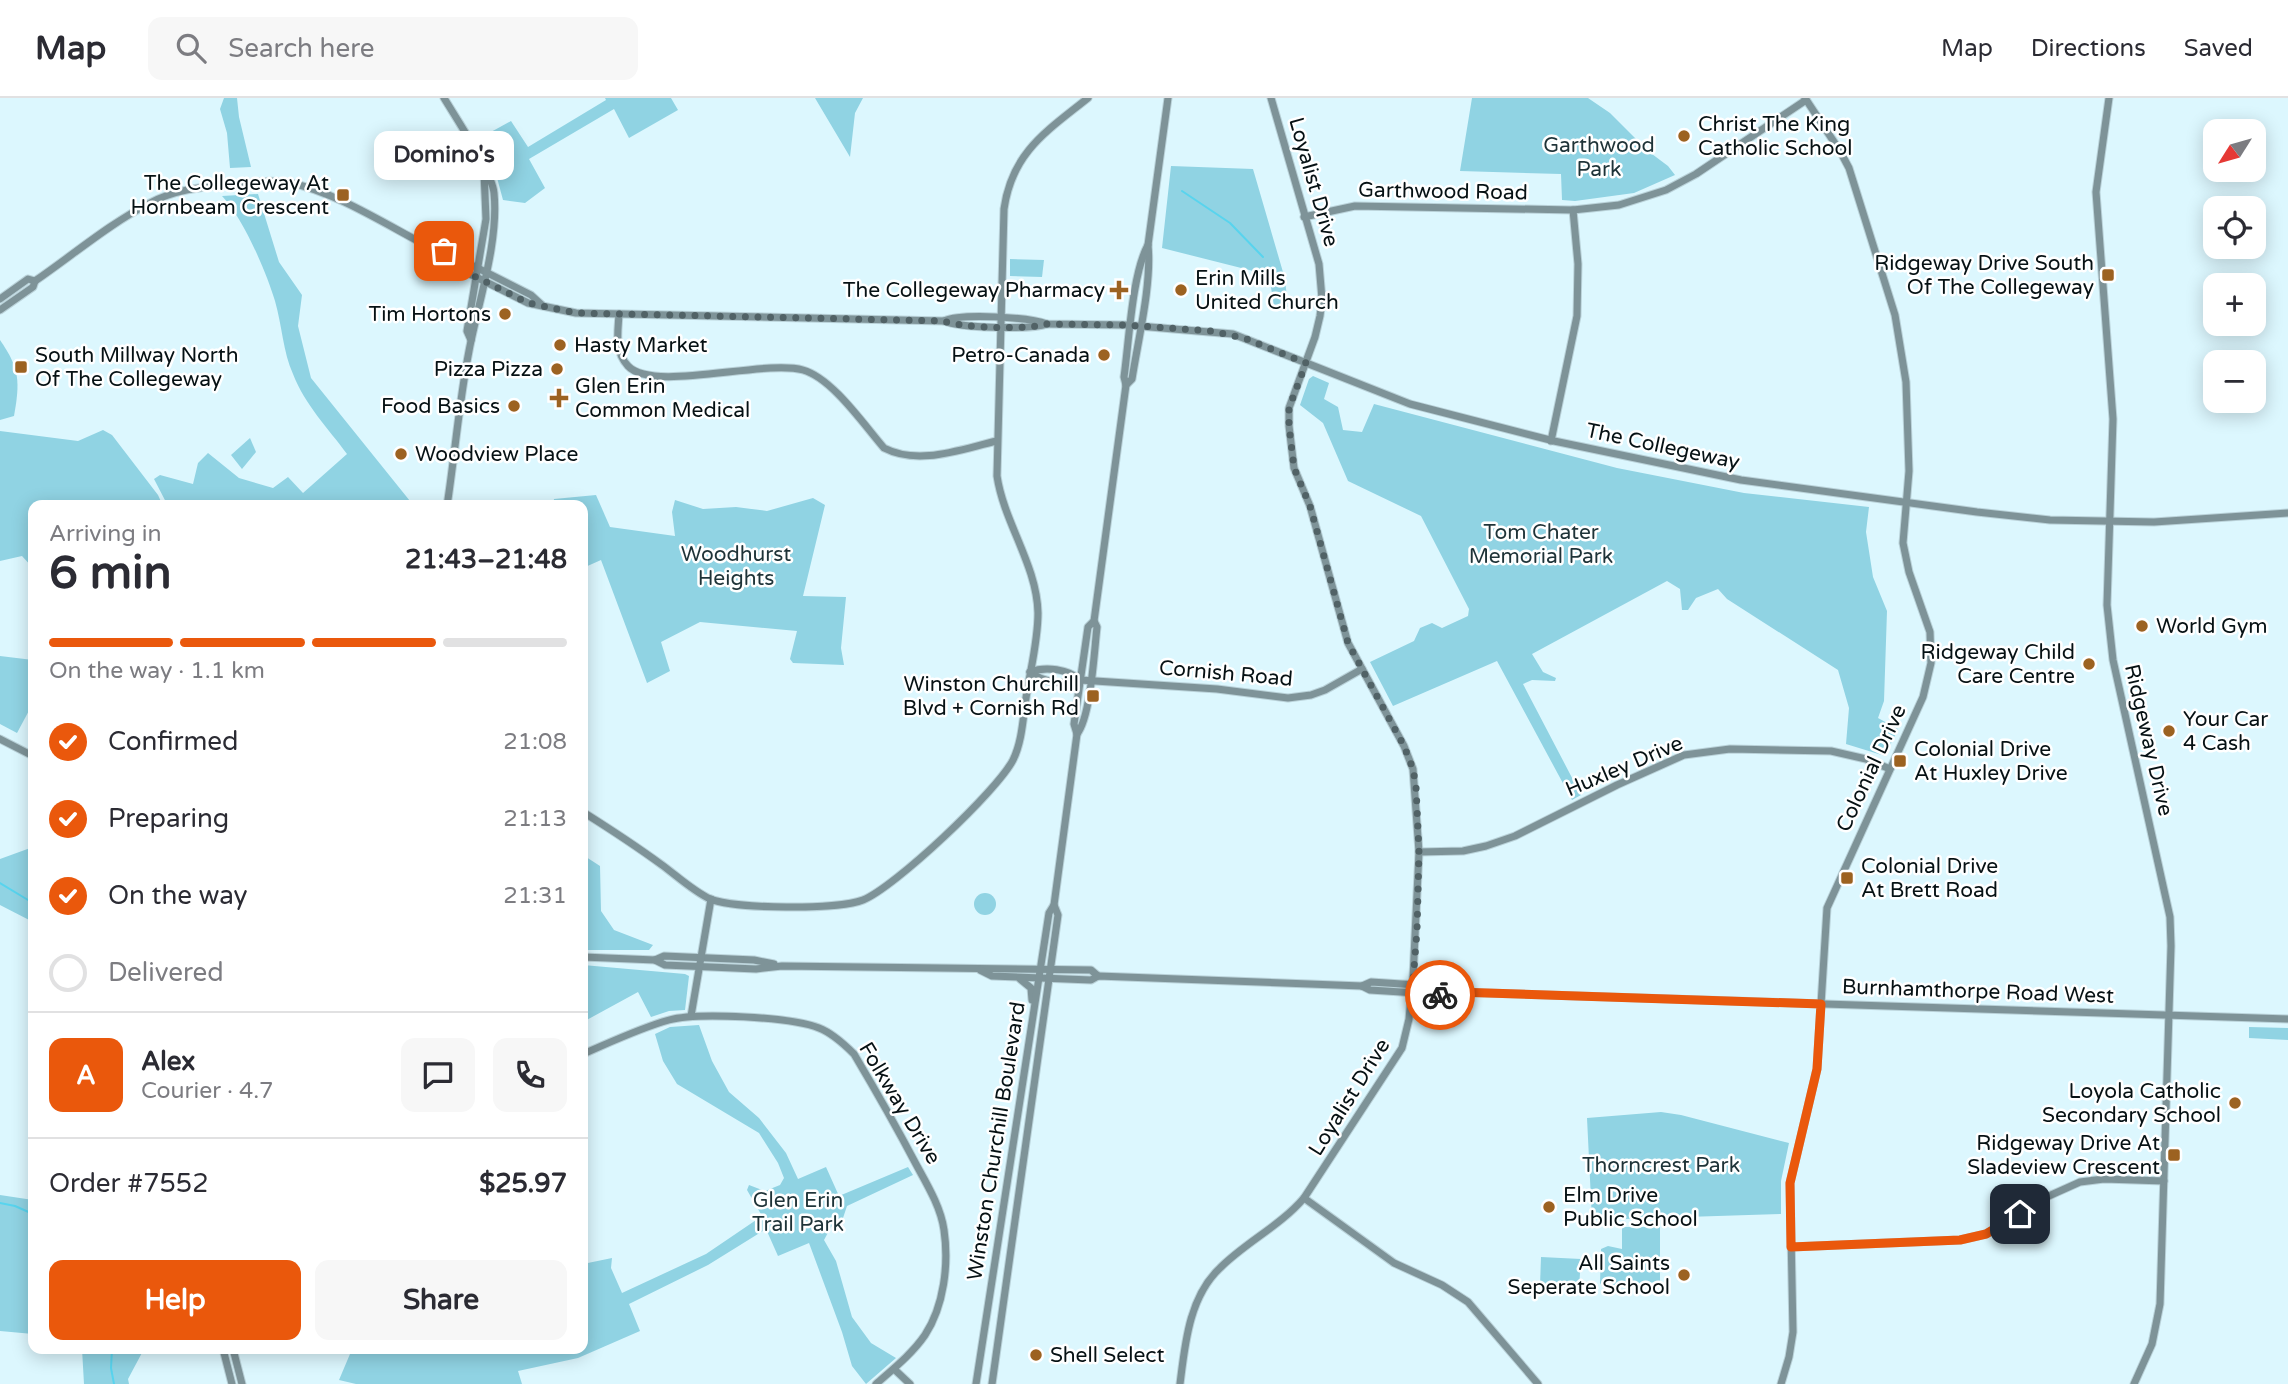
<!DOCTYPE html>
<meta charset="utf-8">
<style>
body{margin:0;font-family:"Varela Round",sans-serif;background:#f7f7f7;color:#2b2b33;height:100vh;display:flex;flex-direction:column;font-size:26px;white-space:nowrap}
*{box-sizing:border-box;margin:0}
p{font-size:23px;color:#7c7c81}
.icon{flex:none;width:38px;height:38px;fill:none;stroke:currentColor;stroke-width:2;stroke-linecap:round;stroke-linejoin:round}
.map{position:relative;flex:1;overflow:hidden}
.panel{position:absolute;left:28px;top:402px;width:560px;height:854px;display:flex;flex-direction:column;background:#fff;border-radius:14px;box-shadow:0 4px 18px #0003}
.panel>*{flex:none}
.needle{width:46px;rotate:233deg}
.tools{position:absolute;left:2203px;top:21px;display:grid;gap:14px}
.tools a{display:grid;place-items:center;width:63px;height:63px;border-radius:14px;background:#fff;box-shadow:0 4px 18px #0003;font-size:35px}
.pin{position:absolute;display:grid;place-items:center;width:60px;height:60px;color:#fff;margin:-30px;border-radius:14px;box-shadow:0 4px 10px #0006}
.courier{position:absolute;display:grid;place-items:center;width:70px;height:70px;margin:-35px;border:5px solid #ea580c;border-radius:50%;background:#fff;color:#222;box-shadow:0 2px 9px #0007}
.bubble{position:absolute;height:49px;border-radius:14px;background:#fff;box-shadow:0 4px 18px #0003;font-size:23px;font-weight:700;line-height:49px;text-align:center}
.head em{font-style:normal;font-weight:700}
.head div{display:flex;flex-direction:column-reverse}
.head{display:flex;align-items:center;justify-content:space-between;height:119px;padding:0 21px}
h1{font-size:46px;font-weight:700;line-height:52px}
.bar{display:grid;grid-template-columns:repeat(4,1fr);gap:10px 7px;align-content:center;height:84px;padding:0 21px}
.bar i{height:9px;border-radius:5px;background:#e1e1e2}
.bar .on{background:#ea580c}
.bar p{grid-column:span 4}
.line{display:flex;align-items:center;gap:18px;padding:0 21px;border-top:2px solid #e1e1e2}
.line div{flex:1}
.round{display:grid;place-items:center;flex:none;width:74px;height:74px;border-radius:14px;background:#f7f7f7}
ol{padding:0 21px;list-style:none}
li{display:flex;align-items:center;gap:21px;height:77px}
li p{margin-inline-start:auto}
li .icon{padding:7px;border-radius:50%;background:#ea580c;color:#fff;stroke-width:4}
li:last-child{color:#7c7c81}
li i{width:38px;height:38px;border:4px solid #e1e1e2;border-radius:50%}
.action{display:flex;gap:14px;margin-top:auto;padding:14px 21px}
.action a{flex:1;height:80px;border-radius:14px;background:#ea580c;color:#fff;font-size:28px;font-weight:700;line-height:80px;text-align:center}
.action a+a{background:#f7f7f7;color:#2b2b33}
header{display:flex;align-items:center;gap:42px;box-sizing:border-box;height:98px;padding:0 35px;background:#fff;border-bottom:2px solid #e1e1e2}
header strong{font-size:33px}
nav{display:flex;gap:38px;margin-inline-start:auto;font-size:24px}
.search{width:490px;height:63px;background:#f7f7f7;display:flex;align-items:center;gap:18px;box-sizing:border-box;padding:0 24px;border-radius:14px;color:#7c7c81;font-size:26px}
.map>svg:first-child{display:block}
.green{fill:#90d3e3}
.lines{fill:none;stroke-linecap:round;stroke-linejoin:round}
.stream{stroke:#58d4ee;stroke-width:2}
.secondary-casing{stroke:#bad2d9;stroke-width:9}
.secondary{stroke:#7e9398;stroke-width:7}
.done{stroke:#516266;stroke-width:7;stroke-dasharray:0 12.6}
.route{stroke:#ea580c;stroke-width:9}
.poi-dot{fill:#9c6221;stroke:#fff;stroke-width:2.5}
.labels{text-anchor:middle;stroke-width:5;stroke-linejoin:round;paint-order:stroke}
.poi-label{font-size:21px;fill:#061114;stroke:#fff;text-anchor:start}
.park-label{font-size:21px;fill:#1e3338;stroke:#fff}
.street-label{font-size:21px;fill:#061114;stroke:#fff}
</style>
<header>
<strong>Map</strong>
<div class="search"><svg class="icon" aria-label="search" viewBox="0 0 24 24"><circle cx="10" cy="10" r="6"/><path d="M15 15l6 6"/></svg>Search here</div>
<nav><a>Map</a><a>Directions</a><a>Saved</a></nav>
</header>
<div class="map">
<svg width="2288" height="1286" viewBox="0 0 2288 1286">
<rect width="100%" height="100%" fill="#dcf7fe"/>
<g class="green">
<path d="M224 0H237L239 19 251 69 230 70 227 35 220 11Z"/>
<path d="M605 0H671L678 12 629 40 614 11 529 61 545 90 525 105 503 102 492 61 480 40 511 23 528 49 606 2Z"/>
<path d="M815 0H863L855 15 850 59Z"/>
<path d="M1472 0H1588L1610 15 1648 53 1668 68 1675 77 1634 95 1575 103 1562 102 1561 76 1460 73Z"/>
<path d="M1171 68 1253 71 1285 181 1288 209 1274 208 1269 177 1162 150Z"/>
<path d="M258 96 279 164 302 197 298 228 311 280 414 408H168L154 381 160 377 193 386 198 365 208 355 239 380 273 390 288 379 303 395 347 356C328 330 305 307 293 276 283 254 282 227 275 203 266 173 243 120 222 98Z"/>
<path d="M1010 161 1044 162 1042 179 1010 178Z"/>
<path d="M0 242C20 271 20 284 14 318L0 322Z"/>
<path d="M1313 278 1329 285 1324 301 1338 309 1343 332 1362 334 1374 306 1617 370 1744 395 1869 409 1866 434 1873 479 1887 513 1884 603 1878 620 1898 631 1885 658 1846 646 1849 610 1838 572 1727 501 1718 491 1696 500 1688 512H1682L1680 491 1667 483 1532 556 1543 574 1556 580 1555 583 1532 582 1523 586 1581 697 1572 702 1497 563 1393 608 1370 564 1414 543 1420 530 1432 525 1442 530 1468 518 1469 511 1421 418 1348 383 1323 325 1300 307 1309 281Z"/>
<path d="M103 332 112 337 158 397 163 408H33V470L22 458 0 463V333L78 343Z"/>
<path d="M250 340 256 354 242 371 231 357Z"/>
<path d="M596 397 610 429 675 438 672 414 675 402 703 411 736 409 767 413 813 400 825 407 803 498 846 499 841 550 844 567 793 565 790 561 797 533 700 524 661 544 670 573 647 585 601 462 583 470V408H553L554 401Z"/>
<path d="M0 558 33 562 32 607 17 635 0 626Z"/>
<path d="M33 749V824L0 807V761Z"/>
<path d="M583 757 600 768 601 813 614 832 653 847 649 852H583Z"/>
<circle cx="985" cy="806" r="11"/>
<path d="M583 867 685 876 689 878 685 912 669 913 651 919 638 894 583 924Z"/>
<path d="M699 927 712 963 729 994 759 1020 786 1055 798 1081 826 1069 839 1098 908 1069 913 1077 847 1108 843 1120 831 1129 824 1142 836 1163 852 1219 871 1245 896 1260 866 1286 852 1268 842 1234 809 1145 778 1158 766 1131 708 1167 629 1206 640 1233 578 1260 518 1273 522 1286H356L339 1282 350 1256 348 1251H583V1166L612 1160 611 1170 622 1195 706 1156 762 1118 747 1092 749 1087 765 1093 780 1087 784 1080 778 1065 759 1035 677 986 663 963 655 936 670 929Z"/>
<path d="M2249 929 2288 930V942L2249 940Z"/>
<path d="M1661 1014 1681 1017 1789 1045 1781 1083V1116L1592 1122 1587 1020Z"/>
<path d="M0 1097 33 1102V1236L0 1233Z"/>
<path d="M1622 1129H1660V1184L1602 1188 1600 1185 1601 1151 1608 1148 1622 1151Z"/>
<path d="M1541 1159 1581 1161 1579 1190 1540 1188Z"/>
<path d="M82 1251H144L128 1281 129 1286H84Z"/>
</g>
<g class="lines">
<g class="stream">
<path d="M1182 93 1230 125 1263 159"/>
<path d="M0 785 33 805"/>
<path d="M0 1105 15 1108 33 1116"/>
<path d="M112 1251 111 1270 114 1286"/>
</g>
<defs>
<g id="secondary">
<path d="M444 0C456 20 492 74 494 95 499 144 478 205 469 253 459 304 455 356 447 408"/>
<path d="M2109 0 2096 94 2113 321 2107 507 2113 562 2170 819 2171 848 2160 1206 2152 1246 2134 1286"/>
<path d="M1304 119 1355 108 1573 112 1619 107 1666 92 1696 76 1806 2"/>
<path d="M433 151 440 161 528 205 576 215 944 223C960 230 1030 232 1047 226"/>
<path d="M0 201 28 181 35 183"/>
<path d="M0 212 33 189 35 183C73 157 109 126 150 105 174 92 200 89 227 87 248 85 270 81 291 85 336 94 390 129 431 150L444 153 531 197 542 207"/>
<path d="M619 216C618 234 614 253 628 268 653 295 764 261 803 272 832 280 864 327 884 350 919 368 961 351 997 343"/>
<path d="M944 223C961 215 1028 219 1047 226L1126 227 1233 236 1410 306 1554 343 1741 382 1977 414 2050 422 2154 424 2288 415"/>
<path d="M471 242 467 233 486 121 484 73"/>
<path d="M1126 287 1132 281C1138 242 1152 186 1148 147L1168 0"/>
<path d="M1551 343 1577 218 1578 166 1573 112"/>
<path d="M1030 574C1042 584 1066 588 1080 582L1217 591 1288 600 1311 597 1325 592 1362 571"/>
<path d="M1030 574C1045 568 1069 571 1080 582"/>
<path d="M1077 636C1091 618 1094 555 1097 529L1094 523 1126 287 1124 279C1129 244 1132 176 1148 147"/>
<path d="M0 641 33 658"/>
<path d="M583 714C610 731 636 748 662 767 677 778 693 793 710 801 734 811 838 812 863 802 895 789 997 693 1013 662 1023 642 1023 616 1027 594 1031 569 1038 542 1038 515 1037 467 1004 425 997 378L1004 111C1012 54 1047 33 1088 0"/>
<path d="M1419 754 1463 753 1486 748 1515 738 1617 687 1684 657 1730 651 1831 653 1866 661 1890 671"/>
<path d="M583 859 655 862 664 858 754 862 774 866"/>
<path d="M655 862 665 867 756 871 782 868 1091 872 1098 878"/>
<path d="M980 872 992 878 1091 882 1098 878 1362 888 1370 892 1448 897 1456 894 2288 921"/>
<path d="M1020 881 1031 890 1032 902"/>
<path d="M1362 888 1371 884 1448 889 1456 894"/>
<path d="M691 918 711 801"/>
<path d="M583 956C611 944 640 930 669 922 697 914 791 919 819 930 832 935 844 946 854 956 876 993 897 1030 917 1068 928 1088 941 1110 944 1132 949 1166 944 1208 925 1237 912 1256 893 1271 876 1286"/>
<path d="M1304 1100 1394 1165 1442 1187 1468 1204 1538 1286"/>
<path d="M1791 1149 1960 1142 1986 1136 2006 1125 2031 1106 2080 1084 2104 1081 2164 1083"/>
<path d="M223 1251 232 1286"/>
<path d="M233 1251 242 1286"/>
<path d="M894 1271 910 1286"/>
<path d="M976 1286 1049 815 1054 807 1077 636 1074 626 1088 529 1094 523"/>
<path d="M992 1286 1058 817 1054 807"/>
<path d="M1180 1286C1185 1246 1189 1199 1220 1170 1246 1144 1280 1128 1304 1100L1402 950 1409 921 1413 880 1419 754 1413 671 1404 648 1348 545 1310 408 1294 370 1289 328V310L1315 239 1320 218 1322 201 1319 166 1271 0"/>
<path d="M1781 1286 1789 1259 1793 1234 1790 1085 1817 971 1827 810 1923 599 1931 565 1930 534 1909 474 1903 445 1909 373 1906 284 1895 217 1849 70 1840 53 1805 0"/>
</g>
</defs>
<use href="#secondary" class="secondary-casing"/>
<use href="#secondary" class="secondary"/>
</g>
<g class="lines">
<path class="done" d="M444 153 433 151 440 161 528 205 576 215 944 223C960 230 1030 232 1047 226L1126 227 1211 233 1247 241 1306 265 1289 310V328L1294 370 1310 408 1348 545 1404 648 1413 671 1416 688 1419 754 1417 833 1412 895 1440 897"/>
<path class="route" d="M1440 897H1448L1456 894 1821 906 1817 971 1790 1085 1791 1149 1960 1142 1986 1136 2020 1116"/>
</g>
<g class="poi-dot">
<circle cx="1684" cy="38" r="7"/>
<rect x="336" y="90" width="14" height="14" rx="3.5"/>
<rect x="2101" y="170" width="14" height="14" rx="3.5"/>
<path d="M1115.5 181.5h7v7h7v7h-7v7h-7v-7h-7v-7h7z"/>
<circle cx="1181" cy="192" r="7"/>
<circle cx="505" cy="216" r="7"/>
<circle cx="560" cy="247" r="7"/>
<circle cx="1104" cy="257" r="7"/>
<rect x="14" y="262" width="14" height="14" rx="3.5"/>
<circle cx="557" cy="271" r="7"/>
<path d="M555.5 289.5h7v7h7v7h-7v7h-7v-7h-7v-7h7z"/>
<circle cx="514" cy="308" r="7"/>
<circle cx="401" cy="356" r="7"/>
<circle cx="2142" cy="528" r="7"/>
<circle cx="2089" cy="566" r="7"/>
<rect x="1086" y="591" width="14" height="14" rx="3.5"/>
<circle cx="2169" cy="633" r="7"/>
<rect x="1893" y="656" width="14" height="14" rx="3.5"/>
<rect x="1840" y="773" width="14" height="14" rx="3.5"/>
<circle cx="2235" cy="1005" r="7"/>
<rect x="2167" y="1050" width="14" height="14" rx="3.5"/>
<circle cx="1549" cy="1109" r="7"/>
<circle cx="1684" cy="1177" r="7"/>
<circle cx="1036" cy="1257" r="7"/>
</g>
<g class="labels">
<g class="poi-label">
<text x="1698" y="33">Christ The King<tspan x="1698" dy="24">Catholic School</tspan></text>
<text x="329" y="92" text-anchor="end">The Collegeway At<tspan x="329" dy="24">Hornbeam Crescent</tspan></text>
<text x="2094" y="172" text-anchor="end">Ridgeway Drive South<tspan x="2094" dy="24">Of The Collegeway</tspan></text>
<text x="1195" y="187">Erin Mills<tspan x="1195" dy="24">United Church</tspan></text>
<text x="1105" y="199" text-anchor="end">The Collegeway Pharmacy</text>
<text x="491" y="223" text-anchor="end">Tim Hortons</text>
<text x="574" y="254">Hasty Market</text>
<text x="35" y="264">South Millway North<tspan x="35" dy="24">Of The Collegeway</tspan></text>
<text x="1090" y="264" text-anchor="end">Petro-Canada</text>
<text x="543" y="278" text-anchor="end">Pizza Pizza</text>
<text x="575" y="295">Glen Erin<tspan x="575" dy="24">Common Medical</tspan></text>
<text x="500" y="315" text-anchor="end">Food Basics</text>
<text x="415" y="363">Woodview Place</text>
<text x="2156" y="535">World Gym</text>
<text x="2075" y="561" text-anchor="end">Ridgeway Child<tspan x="2075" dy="24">Care Centre</tspan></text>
<text x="1079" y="593" text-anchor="end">Winston Churchill<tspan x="1079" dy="24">Blvd + Cornish Rd</tspan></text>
<text x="2183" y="628">Your Car<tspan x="2183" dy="24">4 Cash</tspan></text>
<text x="1914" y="658">Colonial Drive<tspan x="1914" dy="24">At Huxley Drive</tspan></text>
<text x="1861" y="775">Colonial Drive<tspan x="1861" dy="24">At Brett Road</tspan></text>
<text x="2221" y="1000" text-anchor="end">Loyola Catholic<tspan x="2221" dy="24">Secondary School</tspan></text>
<text x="2160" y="1052" text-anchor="end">Ridgeway Drive At<tspan x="2160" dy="24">Sladeview Crescent</tspan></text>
<text x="1563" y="1104">Elm Drive<tspan x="1563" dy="24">Public School</tspan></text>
<text x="1670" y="1172" text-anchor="end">All Saints<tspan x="1670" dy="24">Seperate School</tspan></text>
<text x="1050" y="1264">Shell Select</text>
</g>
<g class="park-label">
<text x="1599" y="54">Garthwood<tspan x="1599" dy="24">Park</tspan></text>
<text x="1541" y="441">Tom Chater<tspan x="1541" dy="24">Memorial Park</tspan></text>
<text x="736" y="463">Woodhurst<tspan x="736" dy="24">Heights</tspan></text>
<text x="1661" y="1074">Thorncrest Park</text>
<text x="798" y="1109">Glen Erin<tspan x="798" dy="24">Trail Park</tspan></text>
</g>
<g class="street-label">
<text transform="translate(1314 84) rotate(74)" y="7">Loyalist Drive</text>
<text transform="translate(1443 93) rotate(1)" y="7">Garthwood Road</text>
<text transform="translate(1663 348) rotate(12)" y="7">The Collegeway</text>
<text transform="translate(1226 575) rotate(5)" y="7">Cornish Road</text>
<text transform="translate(2149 642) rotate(77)" y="7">Ridgeway Drive</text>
<text transform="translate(1624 668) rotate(-23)" y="7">Huxley Drive</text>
<text transform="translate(1871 670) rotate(-65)" y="7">Colonial Drive</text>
<text transform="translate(1978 893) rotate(2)" y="7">Burnhamthorpe Road West</text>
<text transform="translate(1349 999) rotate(-58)" y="7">Loyalist Drive</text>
<text transform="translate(900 1005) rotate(59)" y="7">Folkway Drive</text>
<text transform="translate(996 1043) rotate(-81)" y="7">Winston Churchill Boulevard</text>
</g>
</g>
</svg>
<div class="tools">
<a><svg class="needle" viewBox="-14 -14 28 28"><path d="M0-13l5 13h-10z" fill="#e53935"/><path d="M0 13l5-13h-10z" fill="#7c7c81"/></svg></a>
<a><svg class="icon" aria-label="locate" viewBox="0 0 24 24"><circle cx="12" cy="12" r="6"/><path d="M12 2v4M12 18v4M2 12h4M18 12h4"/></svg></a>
<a>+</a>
<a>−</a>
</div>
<div class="pin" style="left:444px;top:153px;background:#ea580c"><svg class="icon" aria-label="bag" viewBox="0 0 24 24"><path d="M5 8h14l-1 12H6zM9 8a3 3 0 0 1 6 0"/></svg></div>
<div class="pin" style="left:2020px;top:1116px;background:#1f2937"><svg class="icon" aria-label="home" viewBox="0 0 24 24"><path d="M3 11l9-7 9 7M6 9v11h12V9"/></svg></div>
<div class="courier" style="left:1440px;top:897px"><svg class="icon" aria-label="bike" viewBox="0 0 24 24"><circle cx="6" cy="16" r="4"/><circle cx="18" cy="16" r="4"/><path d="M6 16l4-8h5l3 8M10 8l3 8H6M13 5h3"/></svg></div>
<div class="bubble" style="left:374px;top:33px;width:140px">Domino's</div>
<section class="panel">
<div class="head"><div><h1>6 min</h1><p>Arriving in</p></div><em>21:43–21:48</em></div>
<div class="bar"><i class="on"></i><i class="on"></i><i class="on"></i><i></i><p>On the way · 1.1 km</p></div>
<ol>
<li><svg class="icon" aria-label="check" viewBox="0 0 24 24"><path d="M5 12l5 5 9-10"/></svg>Confirmed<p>21:08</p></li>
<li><svg class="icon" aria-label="check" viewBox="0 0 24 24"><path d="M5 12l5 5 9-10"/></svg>Preparing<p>21:13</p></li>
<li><svg class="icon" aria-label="check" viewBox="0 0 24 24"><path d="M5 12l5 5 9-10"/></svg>On the way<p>21:31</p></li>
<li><i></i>Delivered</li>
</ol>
<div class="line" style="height:126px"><b class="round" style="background:#ea580c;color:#fff">A</b><div><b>Alex</b><p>Courier · 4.7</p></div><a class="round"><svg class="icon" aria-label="chat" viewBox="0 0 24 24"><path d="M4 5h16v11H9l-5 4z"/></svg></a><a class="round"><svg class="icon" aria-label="phone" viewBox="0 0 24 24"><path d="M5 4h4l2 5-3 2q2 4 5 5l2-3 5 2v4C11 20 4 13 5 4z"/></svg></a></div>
<div class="line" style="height:91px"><div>Order #7552</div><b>$25.97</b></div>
<div class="action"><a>Help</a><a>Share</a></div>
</section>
</div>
